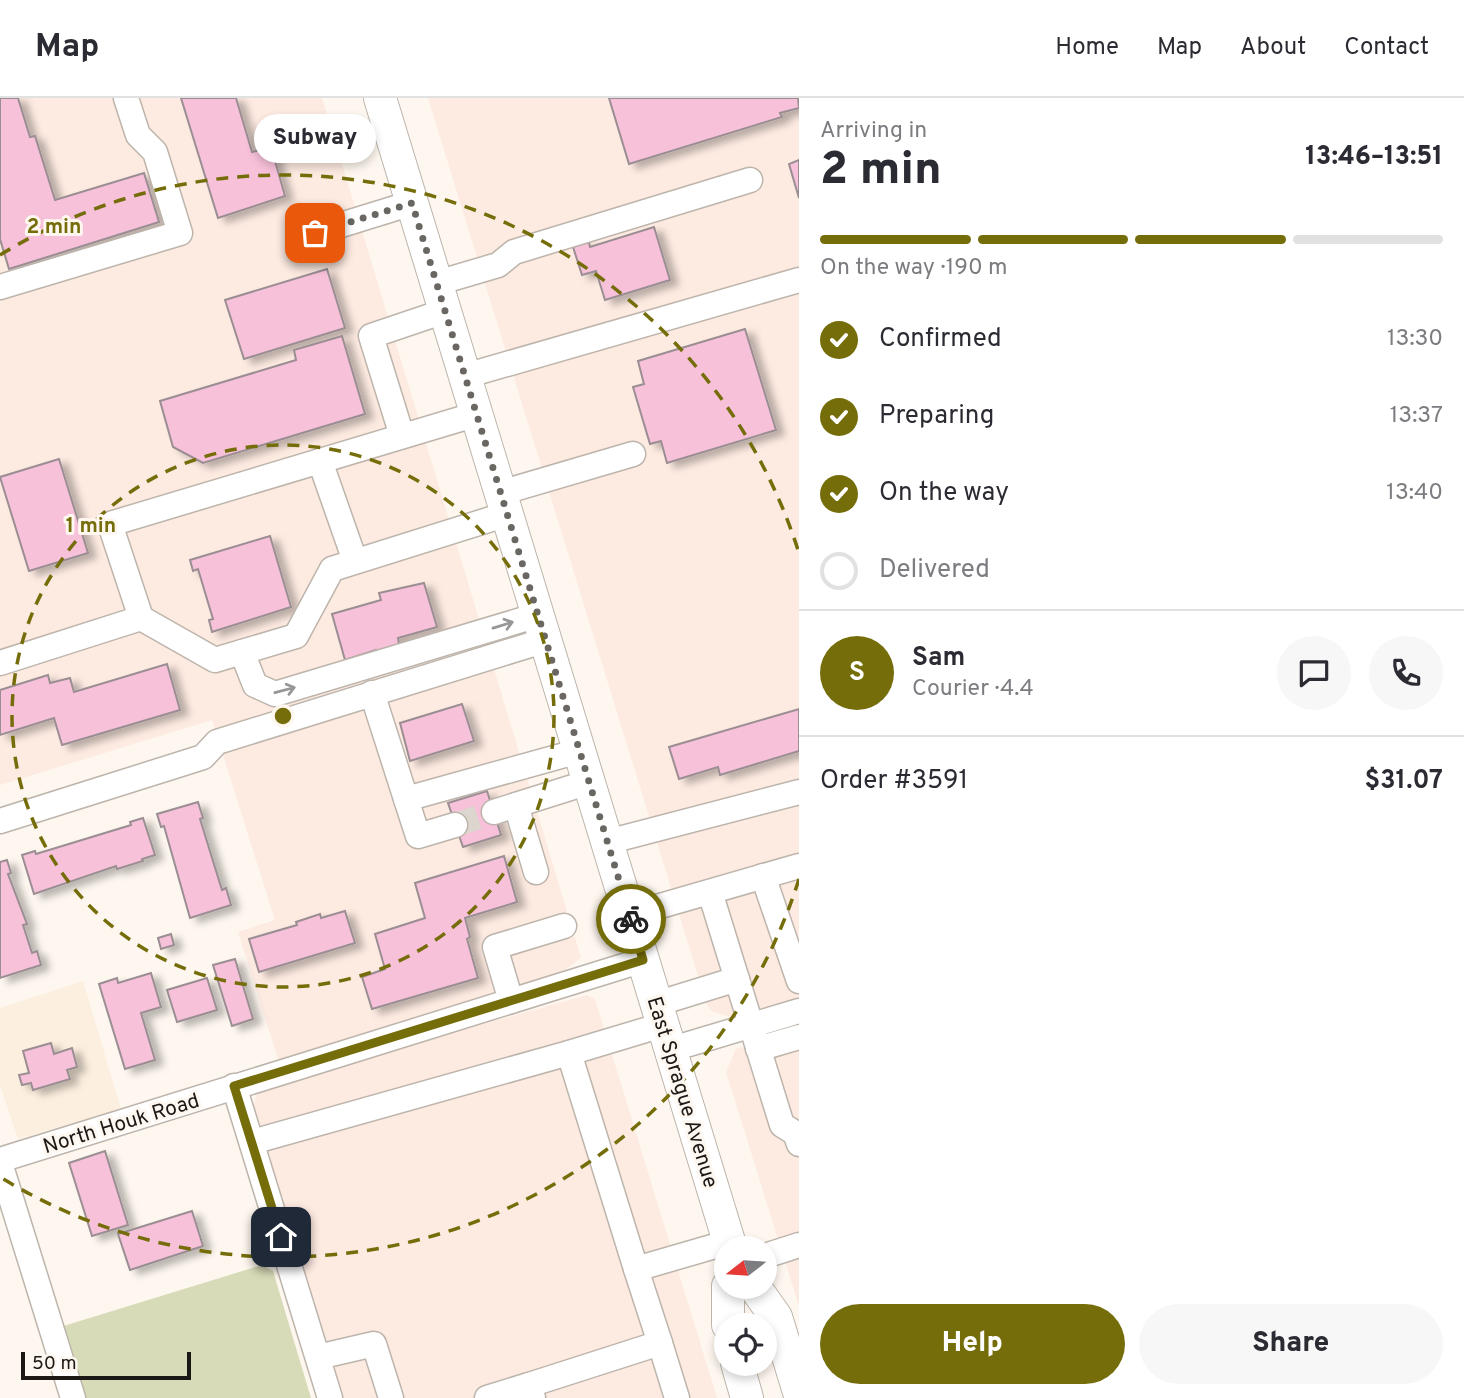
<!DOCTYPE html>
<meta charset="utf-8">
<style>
body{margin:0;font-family:Overpass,sans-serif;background:#f7f7f7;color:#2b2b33;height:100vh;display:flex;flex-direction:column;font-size:26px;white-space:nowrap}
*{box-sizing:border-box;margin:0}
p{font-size:23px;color:#7c7c81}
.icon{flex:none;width:38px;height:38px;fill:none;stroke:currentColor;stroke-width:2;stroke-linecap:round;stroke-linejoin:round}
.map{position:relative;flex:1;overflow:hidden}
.details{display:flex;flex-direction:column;background:#fff;width:665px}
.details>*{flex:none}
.needle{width:46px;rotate:253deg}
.fabs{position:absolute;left:714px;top:1138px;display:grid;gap:14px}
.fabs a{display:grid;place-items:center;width:63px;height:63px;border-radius:50%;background:#fff;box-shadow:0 4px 10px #0003;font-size:35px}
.scale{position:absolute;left:21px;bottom:18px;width:170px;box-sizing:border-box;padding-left:7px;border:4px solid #1b1815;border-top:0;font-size:19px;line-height:24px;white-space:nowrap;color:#1b1815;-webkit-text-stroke:5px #fef7ef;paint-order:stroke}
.pin{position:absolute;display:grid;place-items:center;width:60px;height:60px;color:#fff;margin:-30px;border-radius:14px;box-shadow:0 4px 10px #0006}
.courier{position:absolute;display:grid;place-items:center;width:70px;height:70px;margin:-35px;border:5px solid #756d09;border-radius:50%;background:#fff;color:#222;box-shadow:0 2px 9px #0007}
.bubble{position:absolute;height:49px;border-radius:24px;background:#fff;box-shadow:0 4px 10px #0003;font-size:23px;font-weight:800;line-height:49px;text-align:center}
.head em{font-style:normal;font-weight:800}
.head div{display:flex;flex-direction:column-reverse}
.head{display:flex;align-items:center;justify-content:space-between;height:119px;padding:0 21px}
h1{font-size:46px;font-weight:800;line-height:52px}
.bar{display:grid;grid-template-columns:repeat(4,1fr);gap:10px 7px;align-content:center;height:84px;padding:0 21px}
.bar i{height:9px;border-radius:5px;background:#e1e1e2}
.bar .current{background:#756d09}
.bar p{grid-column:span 4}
.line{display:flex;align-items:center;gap:18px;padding:0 21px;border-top:2px solid #e1e1e2}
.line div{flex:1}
.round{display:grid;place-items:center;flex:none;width:74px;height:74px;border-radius:37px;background:#f7f7f7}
ol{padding:0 21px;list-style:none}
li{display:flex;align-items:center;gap:21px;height:77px}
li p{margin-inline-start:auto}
li .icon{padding:7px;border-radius:50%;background:#756d09;color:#fff;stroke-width:4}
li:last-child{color:#7c7c81}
li i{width:38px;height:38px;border:4px solid #e1e1e2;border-radius:50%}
.action{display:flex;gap:14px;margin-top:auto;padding:14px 21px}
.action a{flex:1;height:80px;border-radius:42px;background:#756d09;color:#fff;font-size:28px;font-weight:800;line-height:80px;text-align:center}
.action a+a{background:#f7f7f7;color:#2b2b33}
header{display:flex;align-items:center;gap:42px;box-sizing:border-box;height:98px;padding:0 35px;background:#fff;border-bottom:2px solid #e1e1e2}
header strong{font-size:33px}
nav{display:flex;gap:38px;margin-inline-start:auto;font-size:24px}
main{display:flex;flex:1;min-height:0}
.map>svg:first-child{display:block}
.commercial{fill:#fdeae1}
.built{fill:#fdefdf}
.green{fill:#d7dbb7}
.building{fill:#f8c1da;stroke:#9a8e93;stroke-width:2;filter:url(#shadow)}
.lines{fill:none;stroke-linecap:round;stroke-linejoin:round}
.minor-tunnel{stroke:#dcd6ce;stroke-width:24;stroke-dasharray:24 12;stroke-linecap:butt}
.minor-casing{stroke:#bdb5ac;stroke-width:27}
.major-casing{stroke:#bdb5ac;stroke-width:34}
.minor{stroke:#fff;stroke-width:24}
.major{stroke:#fff;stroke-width:32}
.oneway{stroke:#989796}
.done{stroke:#6a6661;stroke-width:7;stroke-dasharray:0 12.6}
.route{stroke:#756d09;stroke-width:9}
.ring{fill:none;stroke:#756d09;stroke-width:3.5;stroke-dasharray:12 9}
.labels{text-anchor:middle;stroke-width:6;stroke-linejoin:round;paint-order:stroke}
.street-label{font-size:21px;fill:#1b1815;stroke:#fef7ef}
.centre{fill:#756d09;stroke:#fef7ef;stroke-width:3.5}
.ring-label{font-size:21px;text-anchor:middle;font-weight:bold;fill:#756d09;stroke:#fef7ef;stroke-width:6;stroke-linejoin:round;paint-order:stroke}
</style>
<header>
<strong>Map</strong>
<nav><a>Home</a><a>Map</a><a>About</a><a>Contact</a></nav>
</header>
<main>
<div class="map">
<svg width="799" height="1300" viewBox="0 0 799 1300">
<defs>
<filter id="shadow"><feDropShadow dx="8" dy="4.5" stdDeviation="3.5" flood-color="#0004"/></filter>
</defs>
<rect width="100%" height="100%" fill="#fef7ef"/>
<g class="commercial">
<path d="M0 0H322L581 860 554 880 279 964 238 834 275 822 212 622 0 687Z"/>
<path d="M428 0H799V901L734 920 713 914 707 907Z"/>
<path d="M587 897 595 901 717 1300H338L253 1014 256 998 266 987Z"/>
<path d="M799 932V1208L726 974 736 951Z"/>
</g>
<path class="built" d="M83 883 121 1011 18 1041 0 987V910Z"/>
<path class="green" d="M262 1167 273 1173 311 1300H79L57 1230Z"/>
<g class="building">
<path d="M0 0H18L30 39 35 38 55 102 144 75 159 124 9 171 0 141Z"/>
<path d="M181 0H236L252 54 271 49 285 98 218 120Z"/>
<path d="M609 0H798L799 10 780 15 782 19 629 66Z"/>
<path d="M799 62V100L789 66Z"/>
<path d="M654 129 670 182 605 202 596 173 582 177 573 149 589 144 590 149Z"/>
<path d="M327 171 345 230 244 261 225 202Z"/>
<path d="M745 231 776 332 667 365 661 343 650 346 633 289 644 286 638 263Z"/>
<path d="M342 238 365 316 203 365 173 349 160 303 296 262 294 252Z"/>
<path d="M59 361 88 455 29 473 0 379Z"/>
<path d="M270 438 291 509 212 534 209 522 213 521 198 471 193 473 190 462Z"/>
<path d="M424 485 437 529 398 540 399 546 377 556 376 552 345 562 332 516 381 502 379 495Z"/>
<path d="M167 566 180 612 62 647 54 620 0 637V592L48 577 50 585 70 580 74 594Z"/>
<path d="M462 606 474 643 410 663 400 625Z"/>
<path d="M799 611V653L720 677 718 669 679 681 669 649Z"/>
<path d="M487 693 501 737 463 749 448 705Z"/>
<path d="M198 704 203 720 200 721 222 792 226 790 231 807 190 820 164 728 161 729 157 716Z"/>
<path d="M143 720 155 757 142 761 143 763 117 771 116 768 34 796 22 757 35 753 36 756 131 727 130 724Z"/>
<path d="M504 758 517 804 465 820 470 839 467 841 478 880 372 911 362 879 385 871 375 836 425 820 415 785Z"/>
<path d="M7 762 11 775 8 776 27 826 23 827 32 855 37 853 41 867 0 880V764Z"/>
<path d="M345 813 355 845 259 874 249 841 297 827 296 824 320 816 321 820Z"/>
<path d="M171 836 174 847 161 851 158 840Z"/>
<path d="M235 861 253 921 232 928 213 867Z"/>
<path d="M151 875 161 909 141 915 155 962 125 971 99 886 117 880 118 885Z"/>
<path d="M207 880 217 912 177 924 167 892Z"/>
<path d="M51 945 54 956 72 950 77 969 67 972 70 981 33 992 31 985 22 987 19 977 29 975 23 953Z"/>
<path d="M105 1053 128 1127 92 1138 69 1065Z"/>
<path d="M192 1113 203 1148 130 1172 118 1136Z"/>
</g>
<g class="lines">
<path class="minor-tunnel" d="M455 727 494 714"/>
<defs>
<g id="minor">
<path d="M315 135 412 105"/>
<path d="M437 185 498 167 514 154 750 82"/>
<path d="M0 189 180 135 155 54 138 37 126 0"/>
<path d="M465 278 799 182"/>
<path d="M402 338 371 238 445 213"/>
<path d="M320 363 355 463"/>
<path d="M500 395 633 356"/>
<path d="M141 520 215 562 296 538 332 471 507 416"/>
<path d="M242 554 255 587 275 596 538 517"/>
<path d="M0 565 141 520 110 426 477 316"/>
<path d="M372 595 406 701 579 653"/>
<path d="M406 701 418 738 455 727"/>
<path d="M494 714 516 707"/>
<path d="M0 723 203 659 217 644 546 542"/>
<path d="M607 744 799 694"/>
<path d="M536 774 516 707 589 684"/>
<path d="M763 778 799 883"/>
<path d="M710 794 782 1027 795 1035 799 1046"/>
<path d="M629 817 799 768"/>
<path d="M511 903 495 849 564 828"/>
<path d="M656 906 737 881"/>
<path d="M758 951 799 939"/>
<path d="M669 952 799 913"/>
<path d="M569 955 662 927"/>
<path d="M234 988 330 1300"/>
<path d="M252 1044 569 955 636 1171 729 1144"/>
<path d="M0 1062 643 862"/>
<path d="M0 1065 73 1300"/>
<path d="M765 1158 799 1147"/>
<path d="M636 1171 660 1245"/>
<path d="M318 1259 374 1246 391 1300"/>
<path d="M487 1300 529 1287"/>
<path d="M533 1300 529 1287 660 1245 677 1300"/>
</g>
<g id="major">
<path d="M380 0 731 1150"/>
<path d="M754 1188 776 1219 799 1294"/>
<path d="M728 1227V1188"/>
<path d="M737 1265 747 1300"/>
</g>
</defs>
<use href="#minor" class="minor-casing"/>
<use href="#major" class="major-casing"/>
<use href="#minor" class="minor"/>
<use href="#major" class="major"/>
</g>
<defs><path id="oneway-shaft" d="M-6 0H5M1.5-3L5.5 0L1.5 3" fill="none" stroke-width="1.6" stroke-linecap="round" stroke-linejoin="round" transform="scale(1.75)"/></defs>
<g class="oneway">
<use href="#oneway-shaft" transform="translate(503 527) rotate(-17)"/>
<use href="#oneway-shaft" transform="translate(285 592) rotate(-15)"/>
</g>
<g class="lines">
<path class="done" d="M315 135 412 105 631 821"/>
<path class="route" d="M281 1139 234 988 643 862 631 821"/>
</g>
<g class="ring">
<circle cx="283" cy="618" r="271"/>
<path d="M799 781A541 541 0 0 1 0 1079M0 157A541 541 0 0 1 799 455"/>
</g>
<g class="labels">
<g class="street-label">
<text transform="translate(683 994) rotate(73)" y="7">East Sprague Avenue</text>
<text transform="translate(121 1025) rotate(-17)" y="7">North Houk Road</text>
</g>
</g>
<circle cx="283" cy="618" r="10" class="centre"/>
<g class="ring-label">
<text x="54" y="135">2 min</text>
<text x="91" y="434">1 min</text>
</g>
</svg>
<div class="fabs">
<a><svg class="needle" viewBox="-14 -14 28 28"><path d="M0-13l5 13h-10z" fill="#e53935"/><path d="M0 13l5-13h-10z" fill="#7c7c81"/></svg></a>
<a><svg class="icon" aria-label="locate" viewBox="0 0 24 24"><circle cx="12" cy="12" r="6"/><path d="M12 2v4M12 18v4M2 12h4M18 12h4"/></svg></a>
</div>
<div class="scale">50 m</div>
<div class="pin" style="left:315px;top:135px;background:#ea580c"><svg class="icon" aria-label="bag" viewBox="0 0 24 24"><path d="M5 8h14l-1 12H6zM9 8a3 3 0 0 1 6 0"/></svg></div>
<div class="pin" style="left:281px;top:1139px;background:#1f2937"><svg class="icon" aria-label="home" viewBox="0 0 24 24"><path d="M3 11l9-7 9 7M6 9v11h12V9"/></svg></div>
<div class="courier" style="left:631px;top:821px"><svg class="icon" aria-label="bike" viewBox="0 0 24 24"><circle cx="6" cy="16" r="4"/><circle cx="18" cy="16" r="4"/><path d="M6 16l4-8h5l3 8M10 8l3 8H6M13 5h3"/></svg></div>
<div class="bubble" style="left:254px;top:16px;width:122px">Subway</div>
</div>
<section class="details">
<div class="head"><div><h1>2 min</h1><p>Arriving in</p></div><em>13:46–13:51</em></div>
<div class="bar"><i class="current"></i><i class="current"></i><i class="current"></i><i></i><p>On the way · 190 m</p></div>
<ol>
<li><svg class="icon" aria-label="check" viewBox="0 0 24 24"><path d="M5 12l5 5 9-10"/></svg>Confirmed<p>13:30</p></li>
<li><svg class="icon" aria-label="check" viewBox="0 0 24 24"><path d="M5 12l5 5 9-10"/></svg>Preparing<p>13:37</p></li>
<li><svg class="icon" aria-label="check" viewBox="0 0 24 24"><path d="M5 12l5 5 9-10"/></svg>On the way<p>13:40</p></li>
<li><i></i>Delivered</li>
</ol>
<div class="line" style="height:126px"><b class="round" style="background:#756d09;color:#fff">S</b><div><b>Sam</b><p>Courier · 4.4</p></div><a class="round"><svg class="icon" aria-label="chat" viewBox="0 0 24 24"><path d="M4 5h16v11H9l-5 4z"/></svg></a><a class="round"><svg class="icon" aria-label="phone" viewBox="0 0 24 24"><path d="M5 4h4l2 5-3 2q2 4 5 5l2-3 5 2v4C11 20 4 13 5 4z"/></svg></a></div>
<div class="line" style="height:91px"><div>Order #3591</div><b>$31.07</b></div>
<div class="action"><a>Help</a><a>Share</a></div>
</section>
</main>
